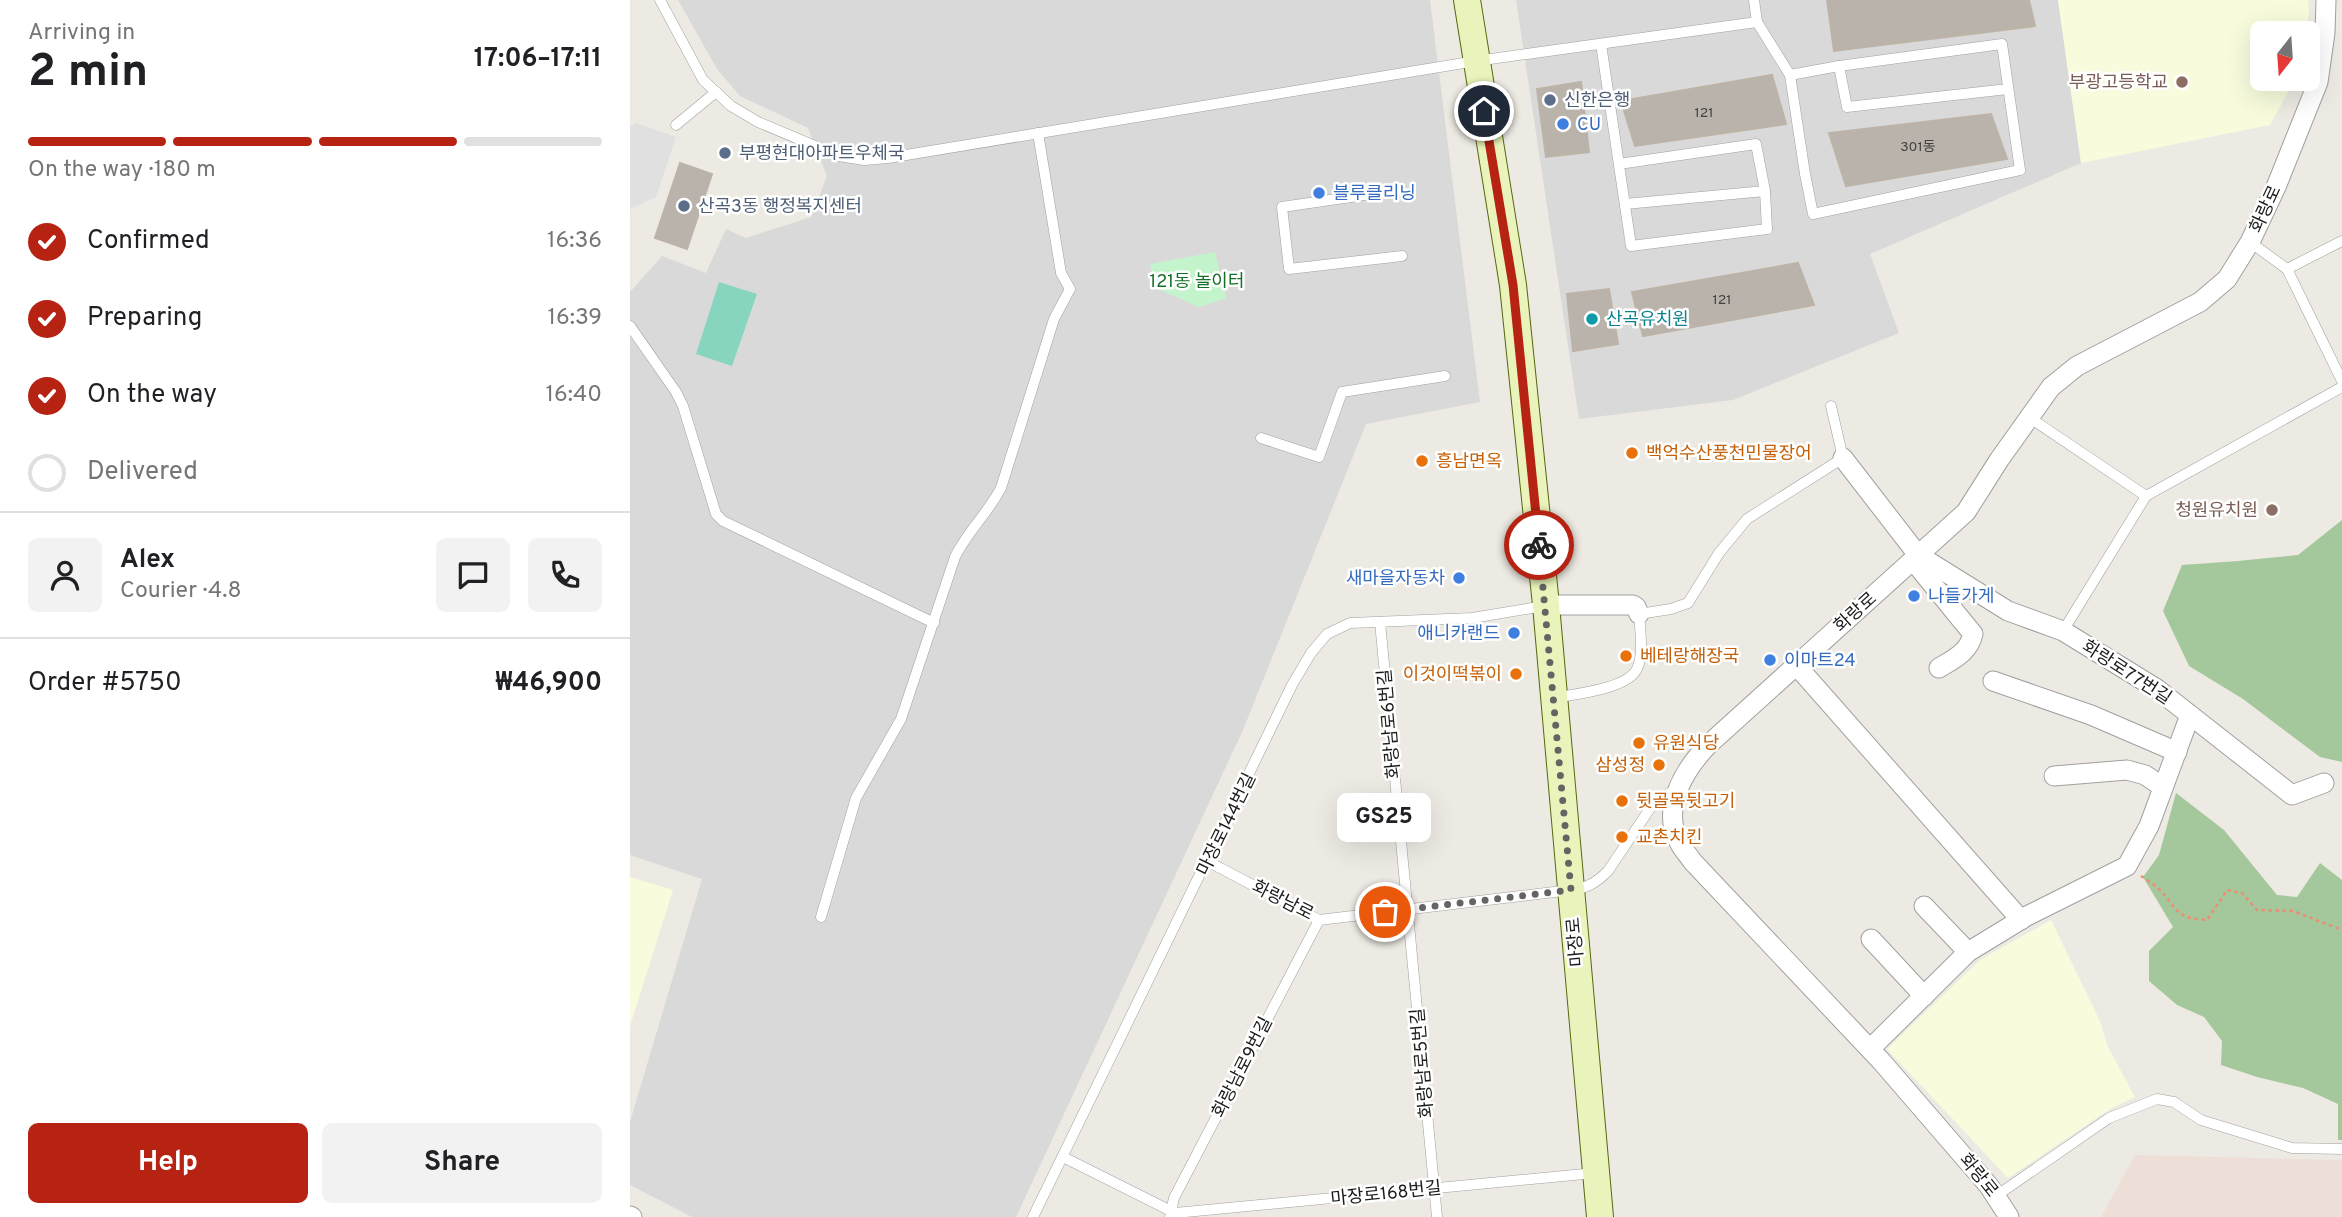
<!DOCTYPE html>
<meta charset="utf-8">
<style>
body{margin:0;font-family:Overpass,"Noto Sans KR",sans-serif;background:#f2f2f2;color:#202124;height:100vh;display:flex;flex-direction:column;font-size:26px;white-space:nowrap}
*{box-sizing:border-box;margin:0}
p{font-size:23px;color:#757577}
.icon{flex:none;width:38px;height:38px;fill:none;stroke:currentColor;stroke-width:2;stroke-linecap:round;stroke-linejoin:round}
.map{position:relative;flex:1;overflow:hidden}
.side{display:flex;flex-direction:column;background:#fff;width:630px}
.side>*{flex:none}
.needle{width:46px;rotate:197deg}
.buttons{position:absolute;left:1620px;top:21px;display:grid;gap:14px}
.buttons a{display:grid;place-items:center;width:70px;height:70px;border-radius:10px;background:#fff;box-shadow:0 7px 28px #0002;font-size:35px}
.pin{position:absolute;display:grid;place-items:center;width:60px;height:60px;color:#fff;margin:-30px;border:4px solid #fff;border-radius:50%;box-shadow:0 2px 7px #0007}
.courier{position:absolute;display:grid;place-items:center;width:70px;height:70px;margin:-35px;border:5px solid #b62313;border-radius:50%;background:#fff;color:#222;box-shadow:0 2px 9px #0007}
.bubble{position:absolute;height:49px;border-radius:10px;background:#fff;box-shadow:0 7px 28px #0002;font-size:23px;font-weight:700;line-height:49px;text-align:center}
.summary em{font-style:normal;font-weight:700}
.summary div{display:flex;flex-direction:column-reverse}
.summary{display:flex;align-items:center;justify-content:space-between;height:119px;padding:0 28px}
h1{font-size:46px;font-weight:700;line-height:52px}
.bar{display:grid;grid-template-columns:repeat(4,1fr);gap:10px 7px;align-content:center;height:84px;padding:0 28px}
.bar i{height:9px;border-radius:5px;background:#e0e0e0}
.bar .current{background:#b62313}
.bar p{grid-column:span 4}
.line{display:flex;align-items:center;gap:18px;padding:0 28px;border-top:2px solid #e0e0e0}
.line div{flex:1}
.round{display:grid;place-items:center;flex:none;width:74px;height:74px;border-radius:10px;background:#f2f2f2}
ol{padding:0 28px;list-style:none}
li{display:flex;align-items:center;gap:21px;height:77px}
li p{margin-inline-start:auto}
li .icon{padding:7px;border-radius:50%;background:#b62313;color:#fff;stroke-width:4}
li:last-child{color:#757577}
li i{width:38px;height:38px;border:4px solid #e0e0e0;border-radius:50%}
.button{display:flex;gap:14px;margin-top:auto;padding:14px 28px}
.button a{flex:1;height:80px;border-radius:10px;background:#b62313;color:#fff;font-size:28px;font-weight:700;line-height:80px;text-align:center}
.button a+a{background:#f2f2f2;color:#202124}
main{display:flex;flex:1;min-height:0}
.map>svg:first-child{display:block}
.residential{fill:#dad9d9}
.education{fill:#f8fcdd}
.military{fill:#eddfd7}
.forest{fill:#a4c89b}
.park{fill:#c3f4cc}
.pitch{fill:#88d5bf}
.parking{fill:#e0e0e0}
.building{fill:#b9b3ac;stroke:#bdb3a7;stroke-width:2}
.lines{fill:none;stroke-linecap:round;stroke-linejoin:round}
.lane-casing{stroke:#a0a0a0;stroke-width:11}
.street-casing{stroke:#a0a0a0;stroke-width:21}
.secondary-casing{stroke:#55680f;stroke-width:28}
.path{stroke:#ec8d74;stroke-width:2.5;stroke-dasharray:3.5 3.5;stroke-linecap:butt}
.lane{stroke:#fff;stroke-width:10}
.street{stroke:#fff;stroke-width:19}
.secondary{stroke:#eaf3bb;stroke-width:26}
.done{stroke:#656462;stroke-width:7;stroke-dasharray:0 12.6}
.route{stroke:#b62313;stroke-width:9}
.education-dot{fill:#8d6e63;stroke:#fff;stroke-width:2.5}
.service-dot{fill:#5c6f8a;stroke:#fff;stroke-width:2.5}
.shop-dot{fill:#3f7fe0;stroke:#fff;stroke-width:2.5}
.culture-dot{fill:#0f9aa8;stroke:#fff;stroke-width:2.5}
.food-dot{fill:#e8710a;stroke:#fff;stroke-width:2.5}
.labels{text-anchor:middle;stroke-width:5;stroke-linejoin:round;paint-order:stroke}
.number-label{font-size:14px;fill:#434240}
.education-label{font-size:18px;fill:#785e54;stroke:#fff;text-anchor:end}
.service-label{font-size:18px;fill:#4e5e75;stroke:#fff;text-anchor:start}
.shop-label{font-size:18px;fill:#366cbe;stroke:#fff;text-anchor:start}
.street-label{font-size:18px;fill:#1c1c1c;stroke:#fff}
.park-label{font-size:18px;fill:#156f26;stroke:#fff}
.culture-label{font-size:18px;fill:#0d838f;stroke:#fff;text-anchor:start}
.food-label{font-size:18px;fill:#c56008;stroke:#fff;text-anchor:start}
</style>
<main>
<section class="side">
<div class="summary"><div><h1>2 min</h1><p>Arriving in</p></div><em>17:06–17:11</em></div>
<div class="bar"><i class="current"></i><i class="current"></i><i class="current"></i><i></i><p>On the way · 180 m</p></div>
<ol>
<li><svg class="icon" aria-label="check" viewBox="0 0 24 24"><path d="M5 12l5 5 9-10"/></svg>Confirmed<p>16:36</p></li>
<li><svg class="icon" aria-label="check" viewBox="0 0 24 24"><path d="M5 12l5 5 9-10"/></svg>Preparing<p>16:39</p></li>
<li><svg class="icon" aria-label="check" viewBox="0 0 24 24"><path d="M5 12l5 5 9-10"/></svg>On the way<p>16:40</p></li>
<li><i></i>Delivered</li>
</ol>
<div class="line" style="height:126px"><a class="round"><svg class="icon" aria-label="person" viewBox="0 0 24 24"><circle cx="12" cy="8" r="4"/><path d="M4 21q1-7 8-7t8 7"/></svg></a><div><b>Alex</b><p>Courier · 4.8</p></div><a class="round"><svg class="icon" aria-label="chat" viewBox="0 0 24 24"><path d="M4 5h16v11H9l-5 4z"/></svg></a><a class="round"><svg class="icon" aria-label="phone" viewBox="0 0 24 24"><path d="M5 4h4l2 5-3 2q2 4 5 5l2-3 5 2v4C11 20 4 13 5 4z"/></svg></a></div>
<div class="line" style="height:91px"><div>Order #5750</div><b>₩46,900</b></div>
<div class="button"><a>Help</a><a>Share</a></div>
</section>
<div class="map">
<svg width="1712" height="1217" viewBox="0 0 1712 1217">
<rect width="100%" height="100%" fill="#edeae3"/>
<g class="residential">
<path d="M48 0H800L850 402 736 424 613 730 386 1217H62L0 1185V1122L72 879 0 855V292L32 256 76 273 96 229 116 238 181 217 197 176 178 128 110 96 87 69Z"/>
<path d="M886 0H1428L1451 163 1240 254 1269 333 1103 400 949 419Z"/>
</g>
<g class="education">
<path d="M1428 0H1678L1679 10 1676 33H1633V79H1665L1640 125 1451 163Z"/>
<path d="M0 877 43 890 0 1026Z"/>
<path d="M1421 920 1470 1021 1478 1047 1505 1097 1480 1109 1378 1178 1257 1049 1350 960Z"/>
</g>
<path class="military" d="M1505 1155 1712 1160V1217H1471Z"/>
<g class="forest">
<path d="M1712 520V762L1690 757 1613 699 1559 666 1533 611 1552 565 1608 561 1668 555Z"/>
<path d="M1546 793 1594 830 1647 895 1667 897 1690 863 1712 880V1140H1708V1104L1673 1088 1627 1077 1591 1065 1592 1041 1574 1017 1547 1005 1519 981V951L1543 927 1513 877 1529 855Z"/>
</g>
<path class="park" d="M585 252 596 298 569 307 526 288 520 264Z"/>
<path class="pitch" d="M89 282 127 294 102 366 66 354Z"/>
<path class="parking" d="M6 123 46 137 26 197 0 209V127Z"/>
<g class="building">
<path d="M1197 0H1399L1405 26 1204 51Z"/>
<path d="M1142 75 1156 124 1005 146 991 101Z"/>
<path d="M951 82 959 152 916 157 907 89Z"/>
<path d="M1361 114 1377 159 1216 186 1199 133Z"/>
<path d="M50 163 82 174 57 249 25 238Z"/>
<path d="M1168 263 1184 305 1013 336 1002 292Z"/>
<path d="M979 289 988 344 943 351 937 294Z"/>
</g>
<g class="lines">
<defs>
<g id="lane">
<path d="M30 0 73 80 101 106 128 122 209 156 234 160 258 158 846 61 1127 22 1124 0"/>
<path d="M1127 22 1160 75 1175 174 1183 214 1390 170 1372 44 1209 66 1217 107 1378 89"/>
<path d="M971 44 1001 246 1137 229 1135 191 1126 144 989 164"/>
<path d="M1160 75 1209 66"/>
<path d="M46 125 86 92"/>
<path d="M762 191 652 207 659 269 772 256"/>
<path d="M995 204 1135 191"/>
<path d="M1620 242 1657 269 1712 241"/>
<path d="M1657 269 1712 381"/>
<path d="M0 326 46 392 53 406 86 514 93 521 304 623"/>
<path d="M1400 418 1516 496"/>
<path d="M631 438 689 457 712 392 815 376"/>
<path d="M750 622 807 1217"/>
<path d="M1433 631 1516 496 1712 387"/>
<path d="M924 698C945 694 997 689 1007 669 1014 654 1010 630 1009 614L1041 609 1058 603 1089 553 1117 519 1213 458 1201 406"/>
<path d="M577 861 689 920 941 890C957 888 966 883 978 871L1025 801 1047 789"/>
<path d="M191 917 226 798 271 719 325 557C337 532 358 513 371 488L424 319 440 289 431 273 408 133"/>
<path d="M433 1157 545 1213 965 1173"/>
<path d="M1366 1196 1479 1118 1527 1099 1544 1102 1571 1120 1662 1148 1712 1149"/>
<path d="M403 1217 662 685 681 653 697 634 720 623 842 618 914 606"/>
<path d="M540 1217 544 1198 689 920"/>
</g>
<g id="street">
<path d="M1213 458 1288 555 1290 569 1343 634C1339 652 1324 659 1309 668"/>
<path d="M1288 555 1378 611 1433 631 1527 689 1662 795 1694 783"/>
<path d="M916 605H1003L1006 607 1009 614"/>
<path d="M1166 665 1391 920"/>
<path d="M1363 681 1461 715 1547 752"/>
<path d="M1424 776 1497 770 1515 775 1533 787"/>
<path d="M1294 906 1338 952"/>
<path d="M1241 939 1294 996"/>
<path d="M1240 1049 1338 952 1397 916 1497 866 1519 826 1560 715"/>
<path d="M0 1216 2 1217"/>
<path d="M1379 1217 1359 1186 1252 1062 1063 862C1059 856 1054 851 1050 844 1030 809 1054 770 1078 745L1336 512 1369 460 1421 387 1447 366 1570 302 1597 279 1620 242 1646 187 1688 82 1695 33 1696 0"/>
</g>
<path id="secondary" d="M837 0 883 285 916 605 970 1217"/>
</defs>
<use href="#lane" class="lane-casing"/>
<use href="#street" class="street-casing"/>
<use href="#secondary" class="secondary-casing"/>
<path class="path" d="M1511 876C1517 880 1525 885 1530 890 1548 910 1545 918 1577 920L1597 890 1612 893 1627 910 1663 911 1712 930"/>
<use href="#lane" class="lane"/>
<use href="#street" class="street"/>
<use href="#secondary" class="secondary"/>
</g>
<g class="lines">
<path class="done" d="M755 912 941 890 909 545"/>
<path class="route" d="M854 111 883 285 909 545"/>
</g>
<g class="education-dot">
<circle cx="1552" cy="82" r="7"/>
<circle cx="1642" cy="510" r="7"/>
</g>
<g class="service-dot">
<circle cx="920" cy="100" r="7"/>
<circle cx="95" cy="153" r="7"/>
<circle cx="54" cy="206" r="7"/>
</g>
<g class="shop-dot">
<circle cx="933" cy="124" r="7"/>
<circle cx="689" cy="193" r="7"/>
<circle cx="829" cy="578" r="7"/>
<circle cx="1284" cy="596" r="7"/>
<circle cx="884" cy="633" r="7"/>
<circle cx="1140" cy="660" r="7"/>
</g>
<circle class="culture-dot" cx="962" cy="319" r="7"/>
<g class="food-dot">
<circle cx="1002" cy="453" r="7"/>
<circle cx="792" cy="461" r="7"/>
<circle cx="996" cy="656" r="7"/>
<circle cx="886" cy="674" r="7"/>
<circle cx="1009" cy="743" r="7"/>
<circle cx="1029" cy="765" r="7"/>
<circle cx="992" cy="801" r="7"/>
<circle cx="992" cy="837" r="7"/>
</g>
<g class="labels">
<g class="number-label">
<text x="1074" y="117">121</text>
<text x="1288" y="151">301동</text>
<text x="1092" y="304">121</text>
</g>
<g class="education-label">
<text x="1538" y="88">부광고등학교</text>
<text x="1628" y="516">청원유치원</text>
</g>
<g class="service-label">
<text x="934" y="106">신한은행</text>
<text x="109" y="159">부평현대아파트우체국</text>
<text x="68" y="212">산곡3동 행정복지센터</text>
</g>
<g class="shop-label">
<text x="947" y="130">CU</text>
<text x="703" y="199">블루클리닝</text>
<text x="815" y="584" text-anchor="end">새마을자동차</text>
<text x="1298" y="602">나들가게</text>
<text x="870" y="639" text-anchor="end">애니카랜드</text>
<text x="1154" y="666">이마트24</text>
</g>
<g class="street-label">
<text transform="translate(1635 209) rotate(-65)" y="6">화랑로</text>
<text transform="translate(1225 612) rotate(-42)" y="6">화랑로</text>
<text transform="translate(1497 672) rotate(33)" y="6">화랑로77번길</text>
<text transform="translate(759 724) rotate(-95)" y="6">화랑남로6번길</text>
<text transform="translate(596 824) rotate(-64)" y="6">마장로144번길</text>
<text transform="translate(653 900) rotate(27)" y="6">화랑남로</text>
<text transform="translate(945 942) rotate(-95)" y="6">마장로</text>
<text transform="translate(792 1063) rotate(-95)" y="6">화랑남로5번길</text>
<text transform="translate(612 1067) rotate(-63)" y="6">화랑남로9번길</text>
<text transform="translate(1349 1175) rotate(51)" y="6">화랑로</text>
<text transform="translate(756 1193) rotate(-6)" y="6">마장로168번길</text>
</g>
<g class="park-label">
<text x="567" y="287">121동 놀이터</text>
</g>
<g class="culture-label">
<text x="976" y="325">산곡유치원</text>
</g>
<g class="food-label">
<text x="1016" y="459">백억수산풍천민물장어</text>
<text x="806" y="467">흥남면옥</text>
<text x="1010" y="662">베테랑해장국</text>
<text x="872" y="680" text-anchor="end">이것이떡볶이</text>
<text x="1023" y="749">유원식당</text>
<text x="1015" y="771" text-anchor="end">삼성정</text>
<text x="1006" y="807">뒷골목뒷고기</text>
<text x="1006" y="843">교촌치킨</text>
</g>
</g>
</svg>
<div class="buttons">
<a><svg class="needle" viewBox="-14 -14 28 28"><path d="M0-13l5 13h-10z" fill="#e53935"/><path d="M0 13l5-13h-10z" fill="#757577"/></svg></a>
</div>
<div class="pin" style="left:755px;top:912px;background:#ea580c"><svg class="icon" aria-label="bag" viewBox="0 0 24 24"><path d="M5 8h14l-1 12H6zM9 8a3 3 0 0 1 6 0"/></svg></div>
<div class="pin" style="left:854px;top:111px;background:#1f2937"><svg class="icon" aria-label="home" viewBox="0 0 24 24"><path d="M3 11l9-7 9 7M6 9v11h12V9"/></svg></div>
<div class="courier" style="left:909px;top:545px"><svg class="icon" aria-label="bike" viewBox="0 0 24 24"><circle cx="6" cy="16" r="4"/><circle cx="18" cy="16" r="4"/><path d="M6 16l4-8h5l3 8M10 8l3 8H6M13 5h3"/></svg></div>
<div class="bubble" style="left:707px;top:793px;width:94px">GS25</div>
</div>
</main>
